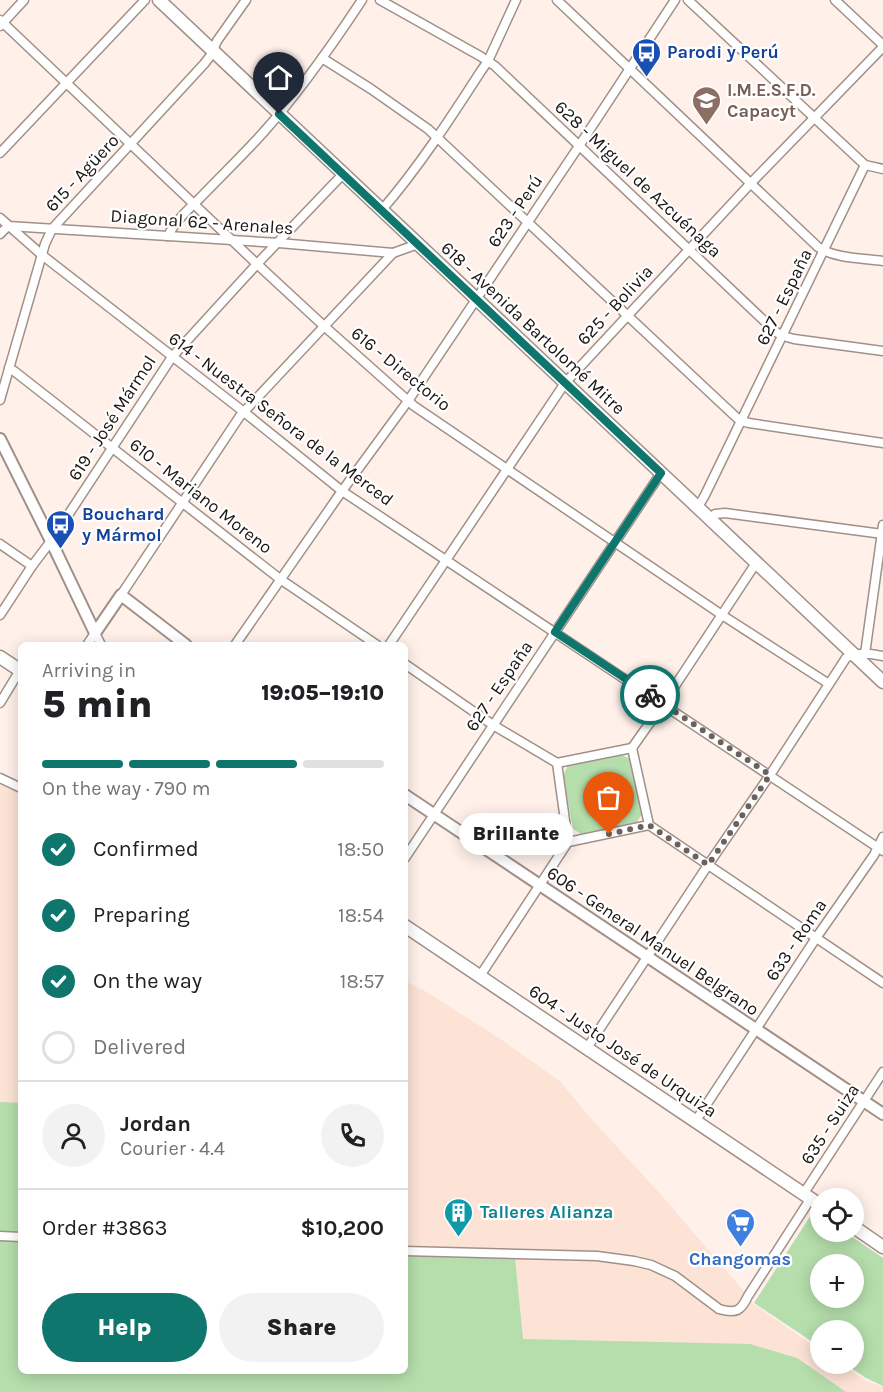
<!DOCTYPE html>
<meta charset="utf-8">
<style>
body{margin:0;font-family:Karla,sans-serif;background:#f2f2f2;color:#202124;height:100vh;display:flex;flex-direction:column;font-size:22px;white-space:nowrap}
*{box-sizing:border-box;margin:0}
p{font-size:20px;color:#757577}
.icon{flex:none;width:33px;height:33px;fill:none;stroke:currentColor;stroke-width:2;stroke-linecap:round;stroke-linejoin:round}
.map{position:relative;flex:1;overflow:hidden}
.details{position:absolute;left:18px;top:642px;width:390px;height:732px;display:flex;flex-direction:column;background:#fff;border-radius:9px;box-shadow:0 3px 15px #0003}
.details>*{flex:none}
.tools{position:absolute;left:810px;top:1188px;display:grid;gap:12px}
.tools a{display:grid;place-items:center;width:54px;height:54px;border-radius:50%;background:#fff;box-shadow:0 3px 15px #0003;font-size:30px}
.pin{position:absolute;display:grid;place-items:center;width:51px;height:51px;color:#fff;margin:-62px -26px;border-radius:50% 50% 50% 0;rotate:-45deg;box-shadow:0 0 6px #0007}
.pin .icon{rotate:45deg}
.courier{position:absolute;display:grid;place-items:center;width:60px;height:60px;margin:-30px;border:4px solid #0f766e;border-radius:50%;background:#fff;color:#222;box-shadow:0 2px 8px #0007}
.bubble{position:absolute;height:42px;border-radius:21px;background:#fff;box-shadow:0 3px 15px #0003;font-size:20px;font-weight:800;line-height:42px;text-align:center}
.headline em{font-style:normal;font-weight:800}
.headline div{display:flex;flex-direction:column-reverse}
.headline{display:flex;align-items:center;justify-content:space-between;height:102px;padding:0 24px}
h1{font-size:39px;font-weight:800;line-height:45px}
.bar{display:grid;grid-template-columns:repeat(4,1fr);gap:9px 6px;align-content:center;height:72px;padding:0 24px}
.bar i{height:8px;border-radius:4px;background:#e0e0e0}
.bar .selected{background:#0f766e}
.bar p{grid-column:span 4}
.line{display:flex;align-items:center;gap:15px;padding:0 24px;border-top:2px solid #e0e0e0}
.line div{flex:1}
.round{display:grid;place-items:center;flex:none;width:63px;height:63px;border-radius:32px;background:#f2f2f2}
ol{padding:0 24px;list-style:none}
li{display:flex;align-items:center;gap:18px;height:66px}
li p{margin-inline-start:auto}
li .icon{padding:6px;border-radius:50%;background:#0f766e;color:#fff;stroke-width:4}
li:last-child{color:#757577}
li i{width:33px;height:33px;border:3px solid #e0e0e0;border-radius:50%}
.cta{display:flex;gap:12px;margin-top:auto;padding:12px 24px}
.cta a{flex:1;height:69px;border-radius:36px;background:#0f766e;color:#fff;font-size:24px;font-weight:800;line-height:69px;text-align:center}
.cta a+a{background:#f2f2f2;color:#202124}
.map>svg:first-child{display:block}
.built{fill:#fce3d6}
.green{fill:#b5deac;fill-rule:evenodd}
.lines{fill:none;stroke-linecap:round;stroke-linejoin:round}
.minor-casing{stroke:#a09188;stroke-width:11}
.tertiary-casing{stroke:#a09188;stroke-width:14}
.secondary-casing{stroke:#a09188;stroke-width:15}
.minor{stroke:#fff;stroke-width:8}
.tertiary{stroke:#fff;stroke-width:10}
.secondary{stroke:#fff;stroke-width:12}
.done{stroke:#6b625e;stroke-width:6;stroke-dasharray:0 10.8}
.route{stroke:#0f766e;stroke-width:8}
.labels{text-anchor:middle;stroke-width:4.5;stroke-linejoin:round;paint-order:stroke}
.transit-label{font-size:18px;font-weight:bold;fill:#164399;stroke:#fff;text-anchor:start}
.education-label{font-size:18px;font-weight:bold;fill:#785e54;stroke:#fff;text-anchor:start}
.street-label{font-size:18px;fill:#1b1512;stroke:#fff}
.culture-label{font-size:18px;font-weight:bold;fill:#0d838f;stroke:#fff;text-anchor:start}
.shop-label{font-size:18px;font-weight:bold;fill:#366cbe;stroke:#fff}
</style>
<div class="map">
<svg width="883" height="1392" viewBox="0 0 883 1392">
<rect width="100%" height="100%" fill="#fff1ea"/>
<path class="built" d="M0 779 21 789V1371H405V981L425 991 499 1038 561 1082 588 1115 663 1197 748 1296 752 1303 820 1350V1364H841L865 1380 883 1387V1392H0Z"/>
<g class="green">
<path d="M619 754 631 759 642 814 637 822 581 834 573 829 563 776 568 765Z"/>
<path d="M0 1102 21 1103V1371H405V1255L515 1258 523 1339 750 1344 797 1358 846 1392H0Z"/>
<path d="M818 1213 820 1215V1232H845L883 1258V1386L866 1378 845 1364H854V1330H820V1347L754 1303 811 1215 814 1217ZM854 1264V1298H820V1264Z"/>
</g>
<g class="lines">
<defs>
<g id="minor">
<path d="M380 0 480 56 495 66 776 332 783 336 794 339 883 351"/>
<path d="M557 0 818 247C836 259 862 258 883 261"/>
<path d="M688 0 865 165 883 169"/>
<path d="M835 0 883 45"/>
<path d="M0 20 257 264 324 326 414 406 722 615 829 684"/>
<path d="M0 26 24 0"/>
<path d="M322 58 371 89 428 129 737 418 741 421 749 423 883 443"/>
<path d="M0 153 145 0"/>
<path d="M381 211C419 167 450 119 481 71L488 61 516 0"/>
<path d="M0 218 42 255 244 412 342 491 883 851"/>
<path d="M0 234 8 226 279 243 393 253"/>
<path d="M168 236C175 221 189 209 200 198 220 177 241 157 261 135 298 94 331 47 362 0"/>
<path d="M9 368 14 371 280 579 377 645"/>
<path d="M0 400 45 244 52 229 204 64 211 55 217 41 246 0"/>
<path d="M698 507 705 495 865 165"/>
<path d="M710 518 715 514 725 513 883 534"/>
<path d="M0 544 32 566"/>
<path d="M121 595 240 416 393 253 418 244"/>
<path d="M0 615 32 566 51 541 172 357 257 264 343 174"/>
<path d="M87 645 95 633 101 645"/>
<path d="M235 645 342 491 408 401 579 146 675 0"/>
<path d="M389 645 565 383 751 183 883 47"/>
<path d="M865 654 883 525"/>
<path d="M405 664 493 725 557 763"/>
<path d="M0 703 20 670"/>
<path d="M632 748 649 825"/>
<path d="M557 763 632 748 663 704 756 563"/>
<path d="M557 763 568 842"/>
<path d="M0 778 21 788"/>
<path d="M568 842 649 825 883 983"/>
<path d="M405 858 661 473"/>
<path d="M480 976 568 842"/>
<path d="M587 1048 708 865 770 775 846 658C858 651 870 654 883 656"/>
<path d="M695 1122 816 938 874 855 883 837"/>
<path d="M804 1193 883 1072"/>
<path d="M0 1236 21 1237"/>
<path d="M405 1251 597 1256 634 1261 651 1265 675 1276 719 1309C736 1314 741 1311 748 1296L811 1198"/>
</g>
<g id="tertiary">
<path d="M0 439 51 541 95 633"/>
<path d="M95 633 121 595 186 645"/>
<path d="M405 795 883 1114"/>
</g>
<g id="secondary">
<path d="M159 0 883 682"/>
<path d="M0 657 21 671"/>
<path d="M405 926 820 1205"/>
<path d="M854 1227 883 1247"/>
</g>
</defs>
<use href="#minor" class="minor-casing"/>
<use href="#tertiary" class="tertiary-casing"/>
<use href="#secondary" class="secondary-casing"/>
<use href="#minor" class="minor"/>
<use href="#tertiary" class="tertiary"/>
<use href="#secondary" class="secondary"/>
</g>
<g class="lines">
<path class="done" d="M609 834 649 825 708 865 770 775 650 695"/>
<path class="route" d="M279 114 661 473 555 632 650 695"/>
</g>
<defs>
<symbol id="bus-pin" viewBox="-11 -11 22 30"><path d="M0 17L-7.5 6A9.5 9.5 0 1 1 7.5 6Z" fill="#1a4fb4" stroke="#fff"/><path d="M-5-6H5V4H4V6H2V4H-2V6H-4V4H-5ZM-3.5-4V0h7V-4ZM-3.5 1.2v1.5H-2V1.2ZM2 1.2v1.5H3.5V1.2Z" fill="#fff"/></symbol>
<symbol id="school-pin" viewBox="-11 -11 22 30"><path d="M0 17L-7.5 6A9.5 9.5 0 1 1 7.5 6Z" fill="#8d6e63" stroke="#fff"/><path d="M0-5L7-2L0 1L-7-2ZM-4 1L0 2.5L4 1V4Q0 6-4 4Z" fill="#fff"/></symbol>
<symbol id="building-pin" viewBox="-11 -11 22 30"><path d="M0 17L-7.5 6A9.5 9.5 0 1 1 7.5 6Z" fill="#0f9aa8" stroke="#fff"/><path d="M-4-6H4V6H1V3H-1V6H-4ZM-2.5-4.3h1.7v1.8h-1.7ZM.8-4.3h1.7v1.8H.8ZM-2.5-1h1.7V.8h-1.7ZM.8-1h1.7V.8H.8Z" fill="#fff"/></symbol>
<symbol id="supermarket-pin" viewBox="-11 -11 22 30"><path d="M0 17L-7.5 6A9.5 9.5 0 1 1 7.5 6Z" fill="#3f7fe0" stroke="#fff"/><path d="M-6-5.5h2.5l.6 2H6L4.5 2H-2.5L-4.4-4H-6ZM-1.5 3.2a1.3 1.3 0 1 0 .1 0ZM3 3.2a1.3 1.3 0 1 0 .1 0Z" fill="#fff"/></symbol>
</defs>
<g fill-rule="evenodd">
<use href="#bus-pin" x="630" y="36" width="33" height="45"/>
<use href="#school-pin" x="690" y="84" width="33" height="45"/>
<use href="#bus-pin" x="44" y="508" width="33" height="45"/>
<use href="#building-pin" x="442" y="1196" width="33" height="45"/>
<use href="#supermarket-pin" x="724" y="1206" width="33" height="45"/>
</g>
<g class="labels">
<g class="transit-label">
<text x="667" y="58">Parodi y Perú</text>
<text x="82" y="520">Bouchard<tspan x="82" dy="21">y Mármol</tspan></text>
</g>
<g class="education-label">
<text x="727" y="96">I.M.E.S.F.D.<tspan x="727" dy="21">Capacyt</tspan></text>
</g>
<g class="street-label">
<text transform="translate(82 173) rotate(-47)" y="6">615 - Agüero</text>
<text transform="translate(638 179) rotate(43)" y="6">628 - Miguel de Azcuénaga</text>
<text transform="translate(515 211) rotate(-56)" y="6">623 - Perú</text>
<text transform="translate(202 222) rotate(4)" y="6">Diagonal 62 - Arenales</text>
<text transform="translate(784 297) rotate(-64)" y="6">627 - España</text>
<text transform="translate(615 305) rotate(-47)" y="6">625 - Bolivia</text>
<text transform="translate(533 328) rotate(43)" y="6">618 - Avenida Bartolomé Mitre</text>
<text transform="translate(401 369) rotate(39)" y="6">616 - Directorio</text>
<text transform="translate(112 418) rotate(-57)" y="6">619 - José Mármol</text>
<text transform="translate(281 419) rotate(37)" y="6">614 - Nuestra Señora de la Merced</text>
<text transform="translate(201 496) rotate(38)" y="6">610 - Mariano Moreno</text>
<text transform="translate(499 686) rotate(-56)" y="6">627 - España</text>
<text transform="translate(796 940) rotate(-56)" y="6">633 - Roma</text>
<text transform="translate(653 941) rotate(34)" y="6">606 - General Manuel Belgrano</text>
<text transform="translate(623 1051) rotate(34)" y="6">604 - Justo José de Urquiza</text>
<text transform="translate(830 1124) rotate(-57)" y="6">635 - Suiza</text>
</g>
<g class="culture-label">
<text x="480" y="1218">Talleres Alianza</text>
</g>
<g class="shop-label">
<text x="740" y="1265">Changomas</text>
</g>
</g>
</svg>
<div class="tools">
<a><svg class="icon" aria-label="locate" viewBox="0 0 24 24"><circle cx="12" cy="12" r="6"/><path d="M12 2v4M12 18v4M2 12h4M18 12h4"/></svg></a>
<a>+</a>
<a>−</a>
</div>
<div class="pin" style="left:609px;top:834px;background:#ea580c"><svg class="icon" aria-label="bag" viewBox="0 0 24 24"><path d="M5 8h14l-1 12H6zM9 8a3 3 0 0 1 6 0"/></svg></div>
<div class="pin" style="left:279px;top:114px;background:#1f2937"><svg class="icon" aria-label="home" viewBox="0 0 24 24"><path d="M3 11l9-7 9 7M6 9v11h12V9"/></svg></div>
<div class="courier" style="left:650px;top:695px"><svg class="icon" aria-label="bike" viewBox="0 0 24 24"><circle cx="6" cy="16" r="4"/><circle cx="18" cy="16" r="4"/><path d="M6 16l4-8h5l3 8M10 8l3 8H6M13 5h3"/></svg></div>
<div class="bubble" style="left:459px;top:813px;width:114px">Brillante</div>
<section class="details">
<div class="headline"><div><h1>5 min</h1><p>Arriving in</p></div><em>19:05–19:10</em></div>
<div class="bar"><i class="selected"></i><i class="selected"></i><i class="selected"></i><i></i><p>On the way · 790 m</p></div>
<ol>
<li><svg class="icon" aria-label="check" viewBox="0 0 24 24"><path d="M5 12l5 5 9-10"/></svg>Confirmed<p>18:50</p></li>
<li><svg class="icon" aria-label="check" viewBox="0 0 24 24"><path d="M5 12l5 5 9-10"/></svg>Preparing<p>18:54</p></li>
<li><svg class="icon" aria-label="check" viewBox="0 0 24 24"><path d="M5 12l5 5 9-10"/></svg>On the way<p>18:57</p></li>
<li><i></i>Delivered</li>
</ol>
<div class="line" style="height:108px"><a class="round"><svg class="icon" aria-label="person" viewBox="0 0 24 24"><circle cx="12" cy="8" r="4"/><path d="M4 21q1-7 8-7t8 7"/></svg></a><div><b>Jordan</b><p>Courier · 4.4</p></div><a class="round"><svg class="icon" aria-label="phone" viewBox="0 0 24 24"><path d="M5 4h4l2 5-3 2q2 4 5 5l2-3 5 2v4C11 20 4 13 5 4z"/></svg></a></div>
<div class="line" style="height:78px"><div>Order #3863</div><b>$10,200</b></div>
<div class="cta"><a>Help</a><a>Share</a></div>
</section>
</div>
